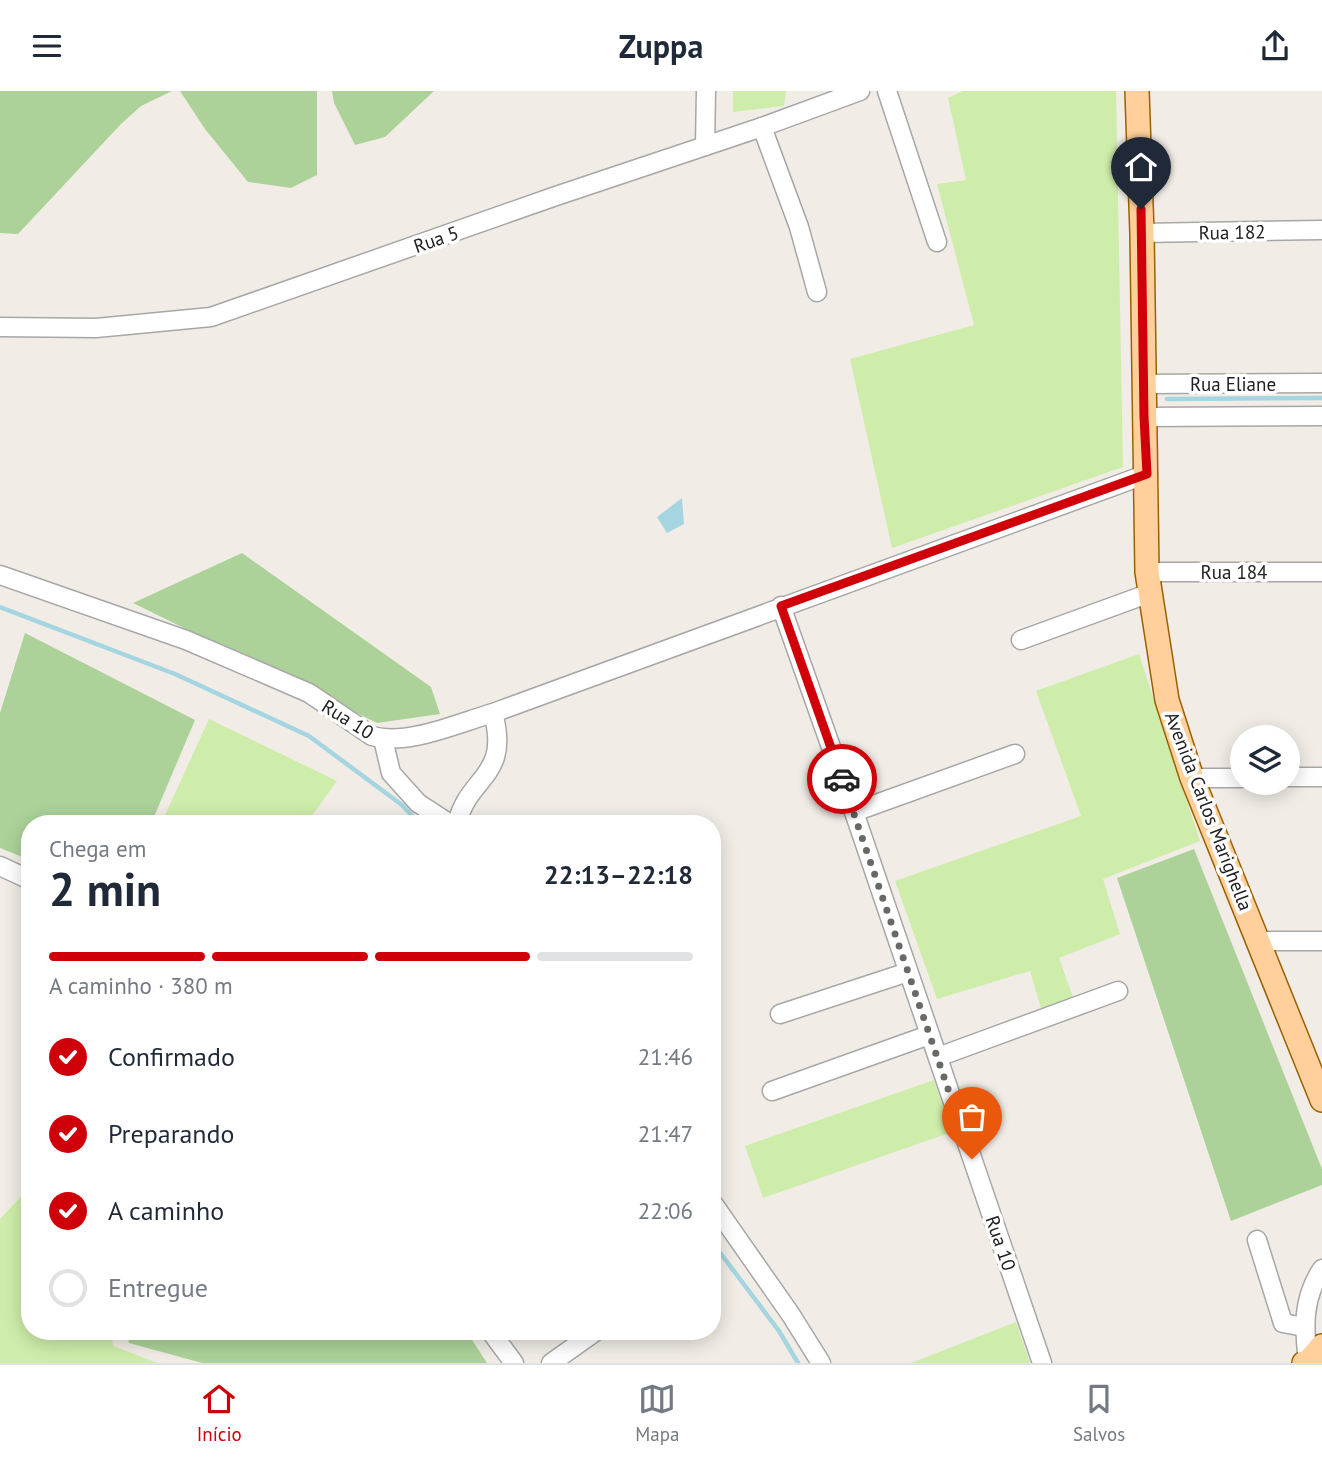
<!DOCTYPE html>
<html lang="pt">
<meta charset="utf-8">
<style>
body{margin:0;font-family:"PT Sans",sans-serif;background:#f6f6f7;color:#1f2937;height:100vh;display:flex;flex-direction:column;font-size:26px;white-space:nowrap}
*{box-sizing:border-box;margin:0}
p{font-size:23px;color:#747a83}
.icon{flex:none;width:38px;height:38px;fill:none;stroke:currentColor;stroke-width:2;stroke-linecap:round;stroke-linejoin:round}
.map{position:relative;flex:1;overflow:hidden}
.sheet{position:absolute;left:21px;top:724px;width:700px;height:525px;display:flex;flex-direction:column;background:#fff;border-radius:28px;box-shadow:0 4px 18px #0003}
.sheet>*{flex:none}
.fabs{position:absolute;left:1230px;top:634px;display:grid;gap:14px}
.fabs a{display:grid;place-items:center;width:70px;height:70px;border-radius:50%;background:#fff;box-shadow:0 4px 18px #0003;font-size:35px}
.pin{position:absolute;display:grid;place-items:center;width:60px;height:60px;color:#fff;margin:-72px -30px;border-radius:50% 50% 50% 0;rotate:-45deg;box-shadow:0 0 7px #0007}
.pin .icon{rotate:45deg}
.courier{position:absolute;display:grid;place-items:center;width:70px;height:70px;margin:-35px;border:5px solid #cf0009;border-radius:50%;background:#fff;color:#222;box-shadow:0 2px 9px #0007}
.overview em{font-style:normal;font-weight:800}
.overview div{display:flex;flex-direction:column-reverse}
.overview{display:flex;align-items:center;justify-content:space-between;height:119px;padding:0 28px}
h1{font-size:46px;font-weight:800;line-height:52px}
.bar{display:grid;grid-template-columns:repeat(4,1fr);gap:10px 7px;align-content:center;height:84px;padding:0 28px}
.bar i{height:9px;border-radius:5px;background:#e0e1e3}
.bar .selected{background:#cf0009}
.bar p{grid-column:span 4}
ol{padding:0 28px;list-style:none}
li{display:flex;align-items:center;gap:21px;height:77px}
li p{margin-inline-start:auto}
li .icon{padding:7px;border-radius:50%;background:#cf0009;color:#fff;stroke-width:4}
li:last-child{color:#747a83}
li i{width:38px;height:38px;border:4px solid #e0e1e3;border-radius:50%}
header{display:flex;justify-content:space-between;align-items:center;height:91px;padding:0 28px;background:#fff;font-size:32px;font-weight:800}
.menu{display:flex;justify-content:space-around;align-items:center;height:98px;border-top:2px solid #e0e1e3;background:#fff;font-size:19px;color:#747a83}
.menu a{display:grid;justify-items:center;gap:4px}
.menu .selected{color:#cf0009}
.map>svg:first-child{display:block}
.grass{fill:#ceedaa}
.forest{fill:#acd299}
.water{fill:#a4d5e0}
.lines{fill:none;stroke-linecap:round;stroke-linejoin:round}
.stream{stroke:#a4d5e0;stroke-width:4.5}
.minor-casing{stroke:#a7a7a7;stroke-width:21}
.major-casing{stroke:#9b6100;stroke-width:26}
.minor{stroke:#fff;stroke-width:18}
.major{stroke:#ffd09c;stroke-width:23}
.done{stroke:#696865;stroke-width:7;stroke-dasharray:0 12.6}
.route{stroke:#cf0009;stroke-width:9}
.labels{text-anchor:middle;stroke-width:7;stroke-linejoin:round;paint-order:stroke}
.street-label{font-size:19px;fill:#202020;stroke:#fff}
</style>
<header><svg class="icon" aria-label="menu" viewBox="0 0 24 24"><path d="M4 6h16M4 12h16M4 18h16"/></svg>Zuppa<svg class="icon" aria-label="share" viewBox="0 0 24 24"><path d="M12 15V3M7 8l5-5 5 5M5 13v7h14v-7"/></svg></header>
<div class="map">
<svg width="1322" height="1272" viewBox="0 0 1322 1272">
<rect width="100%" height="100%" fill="#f1ede6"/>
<g class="grass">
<path d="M733 0H786L784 15 733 21Z"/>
<path d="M963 0H1116L1123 376 892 457 850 268 974 234 937 93 966 89 948 7Z"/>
<path d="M1139 563 1200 750 1103 788 1120 843 1059 867 1074 909 1042 921 1030 880 937 908 895 790 1081 725 1036 600Z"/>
<path d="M209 628 337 690 306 733H161Z"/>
<path d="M934 989 952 1041 763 1107 745 1055Z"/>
<path d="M30 1096V1241H112L113 1255 158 1272H0V1128Z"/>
<path d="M1016 1231 1030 1272H911Z"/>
</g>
<g class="forest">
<path d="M0 0H172L141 15 121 33 18 143 0 142Z"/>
<path d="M180 0H317V84L291 97 248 91 205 38Z"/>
<path d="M332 0H434L385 46 355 54 334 12Z"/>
<path d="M242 462 431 596 440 623 377 632 133 512Z"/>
<path d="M25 542 195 629 151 733H30V769L0 757V622Z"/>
<path d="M1194 758 1322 1078V1094L1231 1130 1117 787Z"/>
<path d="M127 1241H467L487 1272H202L129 1252Z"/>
</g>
<path class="water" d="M682 407 684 433 667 442 657 426Z"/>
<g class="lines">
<g class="stream">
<path d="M1167 308 1322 307"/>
<path d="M0 516 175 583 309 645 402 714 420 733"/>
<path d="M712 1151 779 1240 798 1272"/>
</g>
<defs>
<g id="minor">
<path d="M887 0 937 151"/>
<path d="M762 36 799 136 817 201"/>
<path d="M705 55 706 0"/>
<path d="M1142 142 1322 139"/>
<path d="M0 236 96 237 211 226 556 105 762 36 860 0"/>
<path d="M1143 293 1322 292"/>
<path d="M1144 326 1322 325"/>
<path d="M1147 481H1322"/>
<path d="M0 484 186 549 309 602 372 645C408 655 458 632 493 622L1147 383"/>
<path d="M781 515 854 721 1042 1272"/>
<path d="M1021 549 1150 502"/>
<path d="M383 648 391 682 418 712 450 733"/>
<path d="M1288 686H1322"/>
<path d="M1192 687H1242"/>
<path d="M854 721 1015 663"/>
<path d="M457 733C468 684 511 687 493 622"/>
<path d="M0 775 30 789"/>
<path d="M1259 850H1322"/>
<path d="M780 923 908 881"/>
<path d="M938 966 1118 900"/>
<path d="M772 1000 929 944"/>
<path d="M712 1111 791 1224 821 1272"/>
<path d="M1257 1149 1283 1232 1304 1236"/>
<path d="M491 1241 514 1272"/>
<path d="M1308 1271C1304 1237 1302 1208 1322 1178"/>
<path d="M551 1272 595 1241"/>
</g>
<g id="major">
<path d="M1137 0 1142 142 1147 481 1167 609 1192 687 1322 1009"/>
<path d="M1304 1272 1308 1271 1322 1255"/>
</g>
</defs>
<use href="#minor" class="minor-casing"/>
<use href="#major" class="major-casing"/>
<use href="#minor" class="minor"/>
<use href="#major" class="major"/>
</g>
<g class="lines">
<path class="done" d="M842 688 972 1068"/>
<path class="route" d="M842 688 781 515 1147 383 1144 326 1141 118"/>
</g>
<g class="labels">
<g class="street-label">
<text transform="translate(1232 141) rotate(-1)" y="7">Rua 182</text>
<text transform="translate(436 148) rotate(-19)" y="7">Rua 5</text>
<text x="1233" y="300">Rua Eliane</text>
<text x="1234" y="488">Rua 184</text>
<text transform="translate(348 628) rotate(32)" y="7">Rua 10</text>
<text transform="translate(1209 720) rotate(69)" y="7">Avenida Carlos Marighella</text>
<text transform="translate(1001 1152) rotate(71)" y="7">Rua 10</text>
</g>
</g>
</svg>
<div class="fabs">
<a><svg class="icon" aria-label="layers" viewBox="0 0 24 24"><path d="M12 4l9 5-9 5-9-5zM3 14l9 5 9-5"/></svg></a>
</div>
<div class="pin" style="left:972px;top:1068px;background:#ea580c"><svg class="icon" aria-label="bag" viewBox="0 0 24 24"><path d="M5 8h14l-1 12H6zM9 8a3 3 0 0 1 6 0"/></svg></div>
<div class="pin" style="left:1141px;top:118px;background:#1f2937"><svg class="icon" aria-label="home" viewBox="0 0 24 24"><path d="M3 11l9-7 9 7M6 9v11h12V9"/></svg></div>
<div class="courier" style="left:842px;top:688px"><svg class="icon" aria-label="car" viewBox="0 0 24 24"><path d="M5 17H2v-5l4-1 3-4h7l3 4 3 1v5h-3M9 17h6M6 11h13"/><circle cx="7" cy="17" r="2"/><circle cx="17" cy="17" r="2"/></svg></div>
<section class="sheet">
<div class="overview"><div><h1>2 min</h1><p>Chega em</p></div><em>22:13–22:18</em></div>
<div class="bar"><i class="selected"></i><i class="selected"></i><i class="selected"></i><i></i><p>A caminho · 380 m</p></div>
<ol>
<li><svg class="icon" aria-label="check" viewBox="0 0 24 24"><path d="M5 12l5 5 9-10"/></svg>Confirmado<p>21:46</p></li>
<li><svg class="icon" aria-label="check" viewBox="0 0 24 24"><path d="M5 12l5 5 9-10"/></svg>Preparando<p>21:47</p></li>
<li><svg class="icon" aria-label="check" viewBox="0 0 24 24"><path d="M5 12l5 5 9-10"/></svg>A caminho<p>22:06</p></li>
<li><i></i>Entregue</li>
</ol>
</section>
</div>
<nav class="menu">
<a class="selected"><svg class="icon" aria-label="home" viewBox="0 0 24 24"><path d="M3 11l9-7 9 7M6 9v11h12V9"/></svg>Início</a>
<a><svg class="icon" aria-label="map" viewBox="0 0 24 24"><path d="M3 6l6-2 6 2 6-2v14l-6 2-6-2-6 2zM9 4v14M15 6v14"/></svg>Mapa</a>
<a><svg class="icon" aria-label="saved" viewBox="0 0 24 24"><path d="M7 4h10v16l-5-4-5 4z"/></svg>Salvos</a>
</nav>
